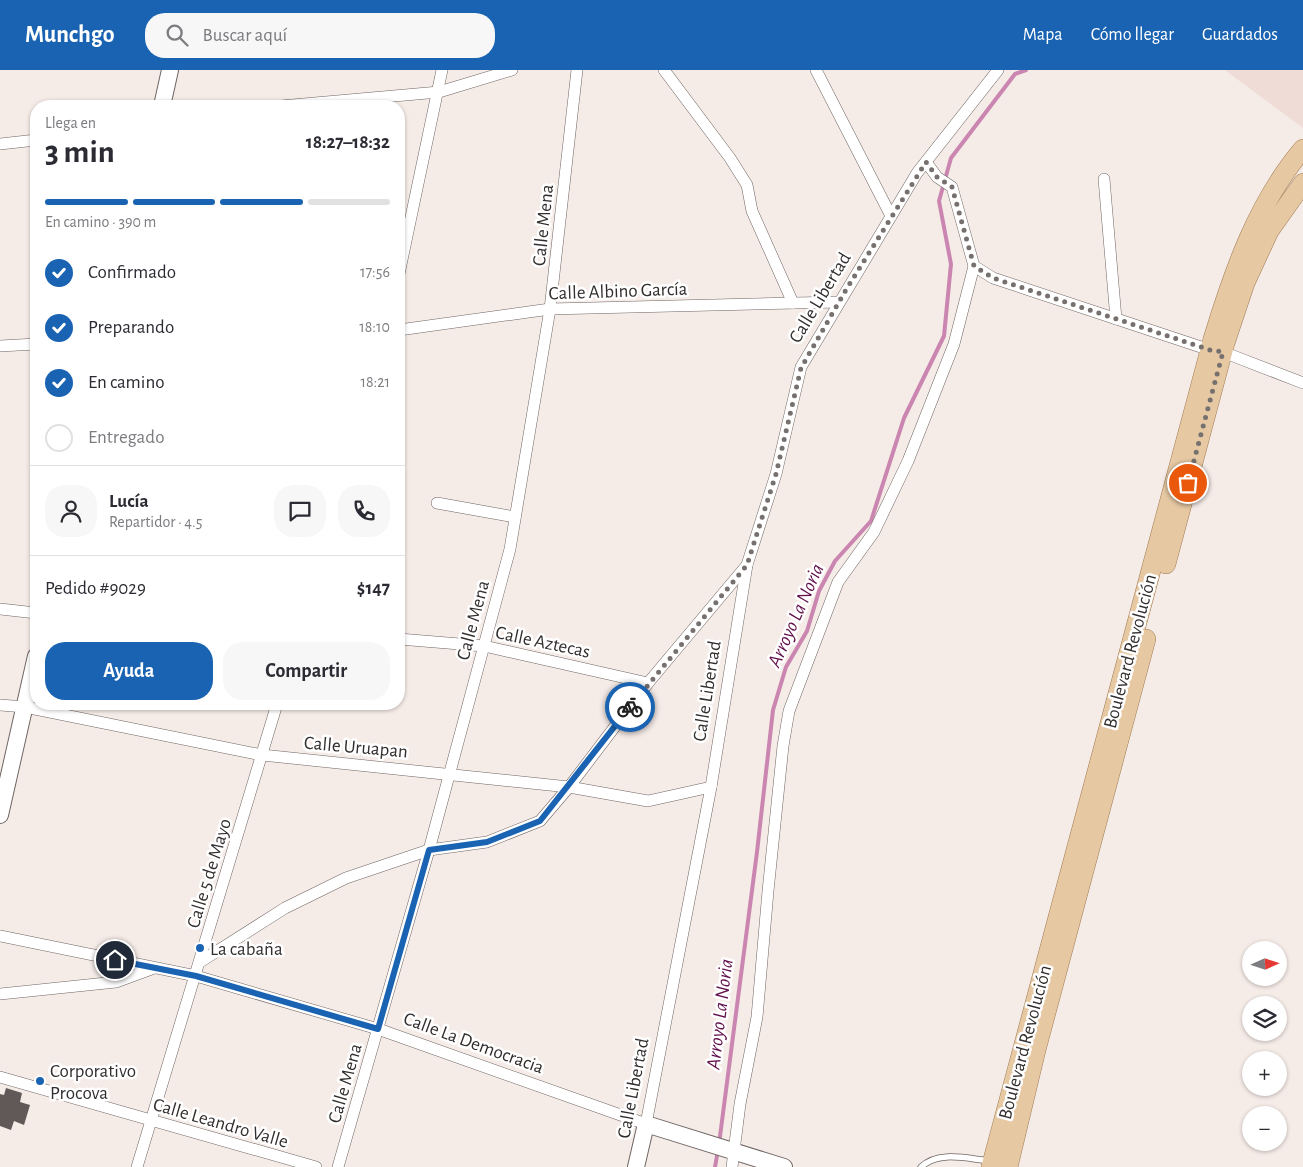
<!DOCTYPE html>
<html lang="es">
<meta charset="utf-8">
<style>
body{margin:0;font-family:"Alegreya Sans",sans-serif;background:#f7f7f7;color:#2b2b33;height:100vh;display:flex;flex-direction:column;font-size:19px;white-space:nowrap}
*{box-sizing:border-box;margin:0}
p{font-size:16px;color:#7c7c81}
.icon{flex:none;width:28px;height:28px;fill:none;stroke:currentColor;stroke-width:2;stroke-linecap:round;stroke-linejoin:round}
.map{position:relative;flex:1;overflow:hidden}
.drawer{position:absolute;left:30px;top:30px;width:375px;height:610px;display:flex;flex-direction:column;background:#fff;border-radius:20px;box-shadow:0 1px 4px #0004}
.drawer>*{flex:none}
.needle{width:32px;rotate:87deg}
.tools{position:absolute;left:1242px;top:871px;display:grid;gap:10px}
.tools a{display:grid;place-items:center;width:45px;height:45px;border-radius:50%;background:#fff;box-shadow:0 1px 4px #0004;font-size:25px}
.pin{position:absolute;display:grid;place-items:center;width:42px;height:42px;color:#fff;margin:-21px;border:2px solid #fff;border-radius:50%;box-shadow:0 1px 5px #0007}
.courier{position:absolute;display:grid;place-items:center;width:50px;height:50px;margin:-25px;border:4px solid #1963b2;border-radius:50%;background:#fff;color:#222;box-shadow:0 1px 6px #0007}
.overview em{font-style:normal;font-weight:600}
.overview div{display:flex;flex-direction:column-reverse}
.overview{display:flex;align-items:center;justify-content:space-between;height:85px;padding:0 15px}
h1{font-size:32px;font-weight:600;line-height:38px}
.bar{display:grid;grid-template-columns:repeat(4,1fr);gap:8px 5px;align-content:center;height:60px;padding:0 15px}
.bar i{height:6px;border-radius:4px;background:#e1e1e2}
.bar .current{background:#1963b2}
.bar p{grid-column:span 4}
.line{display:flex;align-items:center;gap:12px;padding:0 15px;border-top:1px solid #e1e1e2}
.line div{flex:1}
.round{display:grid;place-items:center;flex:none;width:52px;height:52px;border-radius:20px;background:#f7f7f7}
ol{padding:0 15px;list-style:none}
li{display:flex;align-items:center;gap:15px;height:55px}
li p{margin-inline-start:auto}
li .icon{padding:5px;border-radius:50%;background:#1963b2;color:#fff;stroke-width:4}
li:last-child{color:#7c7c81}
li i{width:28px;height:28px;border:2px solid #e1e1e2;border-radius:50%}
.cta{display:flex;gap:10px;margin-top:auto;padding:10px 15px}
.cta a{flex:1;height:58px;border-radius:20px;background:#1963b2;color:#fff;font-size:20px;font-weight:600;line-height:58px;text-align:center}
.cta a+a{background:#f7f7f7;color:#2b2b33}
header{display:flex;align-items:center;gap:30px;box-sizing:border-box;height:70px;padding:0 25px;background:#1963b2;color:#fff}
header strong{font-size:24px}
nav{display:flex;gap:28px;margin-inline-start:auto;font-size:18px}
.search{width:350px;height:45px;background:#f7f7f7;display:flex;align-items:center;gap:12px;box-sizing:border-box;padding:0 18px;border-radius:20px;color:#7c7c81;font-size:19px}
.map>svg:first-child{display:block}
.built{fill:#efdcd6}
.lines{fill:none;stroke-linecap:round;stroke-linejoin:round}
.stream{stroke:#ca86b0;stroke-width:4}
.building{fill:#615858}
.lane-casing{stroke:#6f6663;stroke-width:7}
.street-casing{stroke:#6f6663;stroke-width:12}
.secondary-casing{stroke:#6f6663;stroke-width:18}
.primary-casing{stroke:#9d7a51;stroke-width:20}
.lane{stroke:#fff;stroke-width:5.5}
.street{stroke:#fff;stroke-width:11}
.secondary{stroke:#fff;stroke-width:16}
.primary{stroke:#e6c8a3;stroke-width:19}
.done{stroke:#76706e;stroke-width:5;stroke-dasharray:0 9}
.route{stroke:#1963b2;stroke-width:6}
.poi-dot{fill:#1963b2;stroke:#fff;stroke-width:2}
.labels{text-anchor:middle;stroke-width:5;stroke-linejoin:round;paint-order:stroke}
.street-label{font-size:19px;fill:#322e2d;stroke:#fff}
.poi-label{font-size:19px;fill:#322e2d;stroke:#fff;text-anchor:start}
.water-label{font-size:20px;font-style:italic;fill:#63114c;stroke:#fff}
</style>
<header>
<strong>Munchgo</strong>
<div class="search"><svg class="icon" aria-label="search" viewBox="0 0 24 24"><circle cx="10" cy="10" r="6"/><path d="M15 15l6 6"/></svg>Buscar aquí</div>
<nav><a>Mapa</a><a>Cómo llegar</a><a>Guardados</a></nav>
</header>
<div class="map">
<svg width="1303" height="1097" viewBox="0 0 1303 1097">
<rect width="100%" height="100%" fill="#f5ebe7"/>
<path class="built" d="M1225 0H1303V58Z"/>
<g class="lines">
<g class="stream">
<path d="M719 1074 757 782 773 640 786 597 807 561 819 521 835 491 871 451 904 348 944 266 951 194 939 131 951 88 1015 4 1026 0"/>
<path d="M715 1097 718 1080"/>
</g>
</g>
<path class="building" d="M6 1018 22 1023 20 1032 30 1035 24 1055 14 1051 11 1060 0 1056V1024L4 1025Z"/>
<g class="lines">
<defs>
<path id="lane" d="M921 1097C939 1080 968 1089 990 1091"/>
<g id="street">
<path d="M664 0 730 88 747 115 752 141 793 233"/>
<path d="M816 0 891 146"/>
<path d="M281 36 439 22 512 0"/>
<path d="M0 74 36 70"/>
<path d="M926 92 937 107 952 117 974 196 993 208 1210 280 1223 282 1303 313"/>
<path d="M1104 109 1116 249"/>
<path d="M399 204 442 0"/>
<path d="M399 260 550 239 839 232"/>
<path d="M0 276 36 274"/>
<path d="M437 433 515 447"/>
<path d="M0 539 36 543"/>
<path d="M399 569 484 576 648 613"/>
<path d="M0 635 25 637 262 685 569 717 648 731 711 717"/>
<path d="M0 866 196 906 378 959 646 1054 711 717 747 495 776 404 801 297 917 103 998 0"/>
<path d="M200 892 285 838 346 808 429 780 487 772 540 751 569 717 648 613 747 495"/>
<path d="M0 924 116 912 154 898"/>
<path d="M0 1007 316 1097"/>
<path d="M137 1097 277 634"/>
<path d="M338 1097 429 780 510 479 550 239 577 0"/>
<path d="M732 1097 740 1034 757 947 768 821 783 676 789 641 838 512 874 462 908 391 954 274 974 196"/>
</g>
<g id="secondary">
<path d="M162 36 170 0"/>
<path d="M0 745 36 586"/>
<path d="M636 1097 646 1054 784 1097"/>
</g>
<g id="primary">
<path d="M1166 494 1225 273 1245 213 1269 161 1303 113"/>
<path d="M991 1097 1213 269C1233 203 1257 133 1303 79"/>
<path d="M1008 1097 1036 980 1146 569"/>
</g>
</defs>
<use href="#lane" class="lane-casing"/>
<use href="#street" class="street-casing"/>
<use href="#secondary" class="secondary-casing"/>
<use href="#primary" class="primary-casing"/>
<use href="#lane" class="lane"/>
<use href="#street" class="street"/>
<use href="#secondary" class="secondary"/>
<use href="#primary" class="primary"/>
</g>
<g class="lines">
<path class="done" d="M630 637 747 495 776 404 801 298 847 218 926 92 937 107 952 117 974 196 993 208 1210 280 1223 282 1188 413"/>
<path class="route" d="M115 890 196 906 378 959 429 780 487 772 540 751 630 637"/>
</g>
<g class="poi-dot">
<circle cx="200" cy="878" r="5"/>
<circle cx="40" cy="1011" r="5"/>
</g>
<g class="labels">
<g class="street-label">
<text transform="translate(542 155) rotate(-84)" y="7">Calle Mena</text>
<text transform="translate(618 220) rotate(-2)" y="7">Calle Albino García</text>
<text transform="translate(819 227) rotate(-59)" y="7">Calle Libertad</text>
<text transform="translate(472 550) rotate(-75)" y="7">Calle Mena</text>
<text transform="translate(543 571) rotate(12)" y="7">Calle Aztecas</text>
<text transform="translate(1129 581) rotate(-75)" y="7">Boulevard Revolución</text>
<text transform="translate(706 621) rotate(-81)" y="7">Calle Libertad</text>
<text transform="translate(356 676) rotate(5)" y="7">Calle Uruapan</text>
<text transform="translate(208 803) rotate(-73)" y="7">Calle 5 de Mayo</text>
<text transform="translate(474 972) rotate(20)" y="7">Calle La Democracia</text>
<text transform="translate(1024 972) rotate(-75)" y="7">Boulevard Revolución</text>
<text transform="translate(344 1013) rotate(-74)" y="7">Calle Mena</text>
<text transform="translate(632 1018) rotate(-79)" y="7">Calle Libertad</text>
<text transform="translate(221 1052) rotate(16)" y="7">Calle Leandro Valle</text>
</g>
<g class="poi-label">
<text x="210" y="885">La cabaña</text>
<text x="50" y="1007">Corporativo<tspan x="50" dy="22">Procova</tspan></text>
</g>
<g class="water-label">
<text transform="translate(795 545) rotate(-66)" y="7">Arroyo La Noria</text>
<text transform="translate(719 944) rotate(-83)" y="7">Arroyo La Noria</text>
</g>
</g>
</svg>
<div class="tools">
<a><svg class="needle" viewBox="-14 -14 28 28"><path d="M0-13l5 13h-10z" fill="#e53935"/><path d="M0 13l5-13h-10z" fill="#7c7c81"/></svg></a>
<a><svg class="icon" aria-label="layers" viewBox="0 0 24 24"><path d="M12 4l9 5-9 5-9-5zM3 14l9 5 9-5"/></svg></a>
<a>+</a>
<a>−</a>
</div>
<div class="pin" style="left:1188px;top:413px;background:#ea580c"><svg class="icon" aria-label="bag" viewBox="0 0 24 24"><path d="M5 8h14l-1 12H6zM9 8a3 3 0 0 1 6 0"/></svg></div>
<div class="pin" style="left:115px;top:890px;background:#1f2937"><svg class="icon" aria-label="home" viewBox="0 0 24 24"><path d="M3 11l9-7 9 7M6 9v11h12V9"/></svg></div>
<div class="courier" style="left:630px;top:637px"><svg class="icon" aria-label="bike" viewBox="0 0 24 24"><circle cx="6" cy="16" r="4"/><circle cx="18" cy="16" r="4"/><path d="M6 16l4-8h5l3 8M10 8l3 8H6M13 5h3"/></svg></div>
<section class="drawer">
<div class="overview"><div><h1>3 min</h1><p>Llega en</p></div><em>18:27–18:32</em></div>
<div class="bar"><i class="current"></i><i class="current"></i><i class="current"></i><i></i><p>En camino · 390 m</p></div>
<ol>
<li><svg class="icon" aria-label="check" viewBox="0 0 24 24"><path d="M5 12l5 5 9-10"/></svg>Confirmado<p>17:56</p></li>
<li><svg class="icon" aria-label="check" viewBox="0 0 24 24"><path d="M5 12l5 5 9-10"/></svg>Preparando<p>18:10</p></li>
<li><svg class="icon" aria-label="check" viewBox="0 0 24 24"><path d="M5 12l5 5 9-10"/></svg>En camino<p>18:21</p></li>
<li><i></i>Entregado</li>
</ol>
<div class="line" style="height:90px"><a class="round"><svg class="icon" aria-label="person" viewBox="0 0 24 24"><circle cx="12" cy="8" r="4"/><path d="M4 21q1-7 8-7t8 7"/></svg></a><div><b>Lucía</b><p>Repartidor · 4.5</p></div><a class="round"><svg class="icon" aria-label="chat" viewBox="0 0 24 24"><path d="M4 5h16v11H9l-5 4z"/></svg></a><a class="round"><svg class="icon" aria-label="phone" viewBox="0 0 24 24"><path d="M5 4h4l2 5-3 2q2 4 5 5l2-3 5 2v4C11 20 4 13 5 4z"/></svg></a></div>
<div class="line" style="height:65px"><div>Pedido #9029</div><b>$147</b></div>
<div class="cta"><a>Ayuda</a><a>Compartir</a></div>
</section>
</div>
